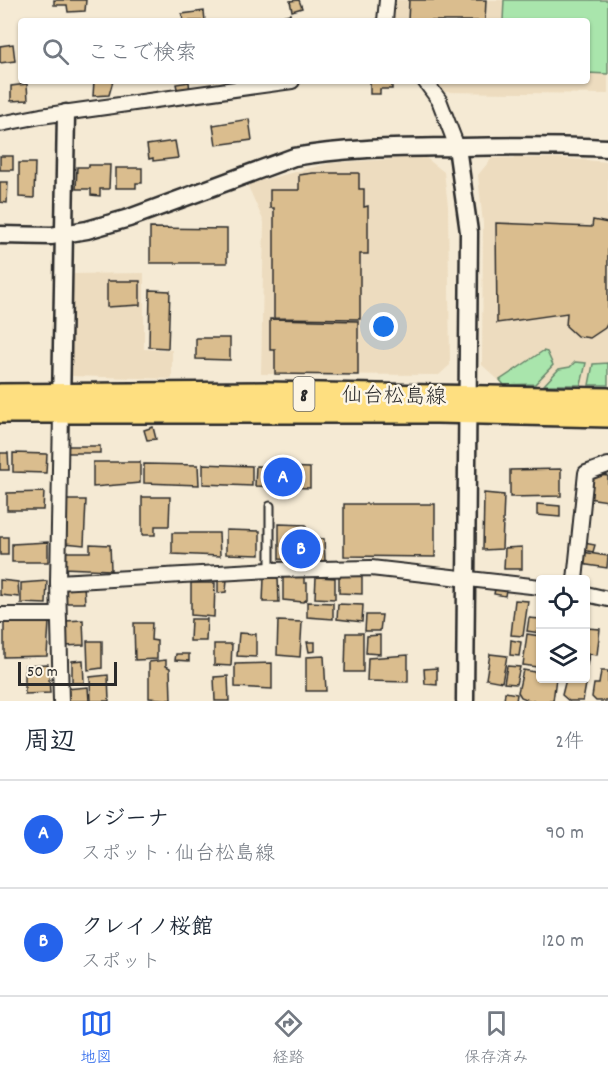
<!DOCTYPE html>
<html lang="ja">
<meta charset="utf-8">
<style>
:root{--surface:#fff;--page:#f6f6f7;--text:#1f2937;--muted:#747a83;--line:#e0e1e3;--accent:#2563eb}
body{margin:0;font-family:Dekko,"Klee One",sans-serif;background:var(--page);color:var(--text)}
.controls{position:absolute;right:18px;bottom:18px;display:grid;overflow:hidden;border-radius:6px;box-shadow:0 2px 4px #0004}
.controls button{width:54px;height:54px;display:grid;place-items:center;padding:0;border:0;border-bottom:2px solid var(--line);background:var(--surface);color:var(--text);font:30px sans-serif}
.scale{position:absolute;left:18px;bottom:15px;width:99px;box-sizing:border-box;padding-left:6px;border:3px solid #2b2b2b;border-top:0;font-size:16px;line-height:21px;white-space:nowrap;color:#2b2b2b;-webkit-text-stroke:4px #fcf5e5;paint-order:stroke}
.you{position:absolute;left:384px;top:327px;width:21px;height:21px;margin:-15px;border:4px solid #fff;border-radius:50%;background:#1a73e8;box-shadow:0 0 0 9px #1a73e833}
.badge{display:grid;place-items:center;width:39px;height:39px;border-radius:50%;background:var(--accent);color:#fff;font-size:20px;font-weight:700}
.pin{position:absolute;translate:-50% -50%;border:3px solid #fff;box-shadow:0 2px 6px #0006}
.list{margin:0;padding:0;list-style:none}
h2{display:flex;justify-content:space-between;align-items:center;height:78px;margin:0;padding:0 24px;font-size:26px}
h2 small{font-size:20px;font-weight:400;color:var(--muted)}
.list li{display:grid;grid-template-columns:39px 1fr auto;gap:18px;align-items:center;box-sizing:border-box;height:108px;padding:0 24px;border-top:2px solid var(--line)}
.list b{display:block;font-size:22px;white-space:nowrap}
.list p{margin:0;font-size:20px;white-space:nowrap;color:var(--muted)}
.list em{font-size:20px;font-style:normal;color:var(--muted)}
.icon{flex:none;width:33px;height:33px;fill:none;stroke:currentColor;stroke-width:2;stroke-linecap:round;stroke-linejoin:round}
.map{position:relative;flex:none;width:608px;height:701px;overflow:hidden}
.search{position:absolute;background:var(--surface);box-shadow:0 2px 4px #0004;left:18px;right:18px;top:18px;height:66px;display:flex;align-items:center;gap:15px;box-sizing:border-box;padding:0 21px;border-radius:6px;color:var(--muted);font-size:22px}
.sheet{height:294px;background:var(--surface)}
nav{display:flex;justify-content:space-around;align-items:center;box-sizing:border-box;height:84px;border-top:2px solid var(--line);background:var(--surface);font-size:16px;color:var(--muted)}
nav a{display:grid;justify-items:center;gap:3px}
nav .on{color:var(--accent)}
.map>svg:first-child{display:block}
.built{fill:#eddcbf}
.green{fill:#a9e5ac;stroke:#6a886c;stroke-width:1.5}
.building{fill:#dabd8e;stroke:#2b2b2b;stroke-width:1.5}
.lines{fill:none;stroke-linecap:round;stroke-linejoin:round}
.service-casing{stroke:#2b2b2b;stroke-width:11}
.minor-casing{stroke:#2b2b2b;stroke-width:18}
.tertiary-casing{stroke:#2b2b2b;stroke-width:21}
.primary-casing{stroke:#2b2b2b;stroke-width:26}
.service{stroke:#fcf5e5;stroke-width:7}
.minor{stroke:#fcf5e5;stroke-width:14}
.tertiary{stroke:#fcf5e5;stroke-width:16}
.primary{stroke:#fedf80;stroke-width:21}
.labels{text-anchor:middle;stroke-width:5;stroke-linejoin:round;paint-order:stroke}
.shield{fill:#fcf5e5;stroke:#6a6863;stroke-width:1.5}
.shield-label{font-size:20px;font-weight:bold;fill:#2b2b2b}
.street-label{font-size:21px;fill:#2b2b2b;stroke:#fcf5e5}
</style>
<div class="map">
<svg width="608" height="701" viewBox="0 0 608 701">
<rect width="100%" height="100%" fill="#f5ead4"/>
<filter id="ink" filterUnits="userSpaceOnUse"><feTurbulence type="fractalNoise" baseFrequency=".0167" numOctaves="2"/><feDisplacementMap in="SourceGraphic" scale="12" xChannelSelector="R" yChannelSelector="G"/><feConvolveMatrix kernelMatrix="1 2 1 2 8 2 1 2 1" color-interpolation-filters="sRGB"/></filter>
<g filter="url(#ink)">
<!-- built -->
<g class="built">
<polygon points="390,0 608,0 608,94 441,92 432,81 587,81 587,21 391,21"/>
<polygon points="425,157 444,172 448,206 450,365 439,375 261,374 264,222 247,184 331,163"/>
<polygon points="492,158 559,158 608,162 608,385 504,385 482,365 483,224 478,175"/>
<polygon points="144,273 144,349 172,350 172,379 70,376 70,274"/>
</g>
<!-- green -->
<g class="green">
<polygon points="504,0 608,0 608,74 587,73 587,21 503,21"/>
<polygon points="543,351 547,352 553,365 535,384 504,385 500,380"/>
<polygon points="575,362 586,363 581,385 544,385 559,369 570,367"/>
<polygon points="608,363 608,385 589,385 593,364"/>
</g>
<!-- building -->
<g class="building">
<polygon points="54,0 86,0 85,11 68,12 67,5 54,5"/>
<polygon points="299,0 302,8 292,11 290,1"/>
<polygon points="409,0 486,0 485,21 408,21"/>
<polygon points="204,11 205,21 183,21 182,14"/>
<polygon points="290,14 291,21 273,21 273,18"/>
<polygon points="13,44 15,61 0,63 0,46"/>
<polygon points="94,81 113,81 109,95 93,96"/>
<polygon points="370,81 392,81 392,89 380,89 380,94 370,94"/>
<polygon points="189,82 190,92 178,93 176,84"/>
<polygon points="27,84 28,100 11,101 11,86"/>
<polygon points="249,119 252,140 216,145 213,125"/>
<polygon points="175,141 178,158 153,161 153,158 149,159 147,145"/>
<rect x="0" y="156" width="13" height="14"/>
<polygon points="19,163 35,163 34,198 19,197"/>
<polygon points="89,165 110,165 109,189 100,189 100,196 91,195 91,189 76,189 77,167 89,167"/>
<polygon points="116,168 142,168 142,183 136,183 136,188 116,188"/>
<polygon points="313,173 359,173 359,189 364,189 364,207 368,206 368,254 360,254 360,319 274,318 274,208 270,208 270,190 299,190 299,175"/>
<polygon points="0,182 8,182 7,203 0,202"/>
<polygon points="593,220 608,223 608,323 605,328 590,338 577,336 566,326 567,313 497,323 496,223 592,227"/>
<polygon points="150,228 227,229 227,263 150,263"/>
<polygon points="107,281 140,281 140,305 107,307"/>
<polygon points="150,290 170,291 168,348 149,347"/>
<polygon points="270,319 358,321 358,375 275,374 275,350 270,350"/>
<polygon points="196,338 230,338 230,360 196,359"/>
<polygon points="153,427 156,439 147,440 144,430"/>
<rect x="65" y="446" width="35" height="7"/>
<polygon points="0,453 8,453 9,470 0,470"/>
<polygon points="13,453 47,454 46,473 13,472"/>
<polygon points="93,462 140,462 140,483 93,487"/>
<polygon points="144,464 198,465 199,485 144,483"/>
<polygon points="203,464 252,466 252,486 203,484"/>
<polygon points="256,466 310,468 310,488 255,486"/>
<polygon points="561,469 561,496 510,497 510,470"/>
<polygon points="591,474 608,476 608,501 588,498"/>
<polygon points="44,492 43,510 7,510 7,493"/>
<polygon points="484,493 504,495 502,549 483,550"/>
<polygon points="142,497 170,497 169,526 155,526 155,535 142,535"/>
<polygon points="66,500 86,500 84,545 65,543"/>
<polygon points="344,504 435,504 435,557 344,556"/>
<polygon points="537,504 560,506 560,517 537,515"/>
<polygon points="279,524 306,525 306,537 324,539 325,561 279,559"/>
<polygon points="226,530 260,531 260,555 226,554"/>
<polygon points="172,533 219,533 220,556 172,554"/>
<rect x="0" y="537" width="8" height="18"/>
<polygon points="48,542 48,562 12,562 12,544"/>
<polygon points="584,543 595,545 593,552 583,550"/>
<polygon points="90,544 110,545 111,570 62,568 64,552 90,552"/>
<polygon points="522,547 522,569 504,569 505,548"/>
<polygon points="582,552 608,556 607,568 581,564"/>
<polygon points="339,574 362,574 362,594 339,593"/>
<polygon points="304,575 304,583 307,583 307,599 303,602 283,600 283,577"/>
<polygon points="316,577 335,578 335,599 315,598"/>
<polygon points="264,578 278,578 279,602 263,602"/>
<polygon points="218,579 227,579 226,592 218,593"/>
<polygon points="0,580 18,582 19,597 0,595"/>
<polygon points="47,581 46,604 21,603 21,583"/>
<polygon points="191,583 215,583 214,617 191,615"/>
<polygon points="64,585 84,585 85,603 65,603"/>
<polygon points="495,589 506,590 505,596 494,594"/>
<polygon points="515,600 528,601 523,636 511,635"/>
<polygon points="307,602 333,603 333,619 307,617"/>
<polygon points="338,604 363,605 362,622 337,619"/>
<polygon points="366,615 382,615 380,631 365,631"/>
<polygon points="529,618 540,619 540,633 527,631"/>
<polygon points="191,619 207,619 206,641 190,641"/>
<polygon points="83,620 84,645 65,646 65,621"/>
<polygon points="278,621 302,622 300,657 277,655"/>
<polygon points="4,622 49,622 47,656 4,657"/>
<polygon points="134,623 152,623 151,640 157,641 157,659 135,660"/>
<polygon points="586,628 600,629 597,655 589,654 587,666"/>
<polygon points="239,633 256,634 256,657 237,656"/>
<polygon points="346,633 363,633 363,672 345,672"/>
<polygon points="527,634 540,636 540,661 537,667 523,665"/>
<polygon points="380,635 380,654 366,653 367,636"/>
<polygon points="511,640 521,642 519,656 510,655"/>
<polygon points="87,641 102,641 102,668 88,670"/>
<polygon points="307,642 315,642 315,651 309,652"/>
<polygon points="214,644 232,644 231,666 214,665"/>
<polygon points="176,654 189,654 189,661 175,660"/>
<polygon points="490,654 507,656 502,682 486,679"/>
<polygon points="408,655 408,682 367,681 368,658"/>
<polygon points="324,656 326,691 306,691 306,657"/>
<polygon points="83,660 84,683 72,683 72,661"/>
<polygon points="166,660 166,666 170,668 171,700 149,698 149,662"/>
<polygon points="272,663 272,689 235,687 235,664"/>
<polygon points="48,664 50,693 25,694 25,665"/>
<polygon points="507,666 520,667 516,684 504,683"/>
<polygon points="437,668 437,685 425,684 424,669"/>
<polygon points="523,670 540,673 540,678 556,678 553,701 531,701 521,697 518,692"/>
<polygon points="601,671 608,671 608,701 596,701 592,697 594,684 599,684"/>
<polygon points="108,675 109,701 91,701 90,677"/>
<polygon points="228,676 229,701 215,701 214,677"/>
<polygon points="566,679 586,684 583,701 569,701 562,695"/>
<polygon points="88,687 89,701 66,701 66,689"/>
<polygon points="505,692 517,694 516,701 504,701"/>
</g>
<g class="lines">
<!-- service casing -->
<g class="service-casing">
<polyline id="service" points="270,570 270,506"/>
</g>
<!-- minor casing -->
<g class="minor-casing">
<g id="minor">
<polyline points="385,21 387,0"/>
<polyline points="425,81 439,100 457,147"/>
<polyline points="0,124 41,116 292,81"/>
<polyline points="575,580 586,473 608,465"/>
<polyline points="58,582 270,570 371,568 540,587"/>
<polyline points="586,594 608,599"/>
<polyline points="0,615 58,615"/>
<polyline points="61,701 58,582 61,413"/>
</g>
</g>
<!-- tertiary casing -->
<g class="tertiary-casing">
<g id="tertiary">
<polyline points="457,147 469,232 465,701"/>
<path d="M0 235 51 236 87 230 129 218 294 157C350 147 404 148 460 147 510 146 558 145 608 148"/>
<polyline points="61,406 66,113"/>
</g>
</g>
<!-- primary casing -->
<g class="primary-casing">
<g id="primary">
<polyline points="0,395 265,393 608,399"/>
<polyline points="0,412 437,412 608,416"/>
</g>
</g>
<!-- service -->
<use href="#service" class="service"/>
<!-- minor -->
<use href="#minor" class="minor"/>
<!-- tertiary -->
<use href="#tertiary" class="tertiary"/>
<!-- primary -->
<use href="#primary" class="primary"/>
</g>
</g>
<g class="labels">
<!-- shield labels -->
<rect class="shield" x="293.5" y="377" width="21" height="34" rx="4.5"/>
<g class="shield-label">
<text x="304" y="401">8</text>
</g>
<!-- street labels -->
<g class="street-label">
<text transform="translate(394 395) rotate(1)" y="7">仙台松島線</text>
</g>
</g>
</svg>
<div class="controls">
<button><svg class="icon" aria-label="locate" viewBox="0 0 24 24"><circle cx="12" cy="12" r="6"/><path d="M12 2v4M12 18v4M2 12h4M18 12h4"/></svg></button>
<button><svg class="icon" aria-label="layers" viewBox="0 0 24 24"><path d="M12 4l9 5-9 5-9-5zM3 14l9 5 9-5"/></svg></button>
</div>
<div class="scale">50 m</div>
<div class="you"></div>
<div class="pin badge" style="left:283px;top:477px">A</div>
<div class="pin badge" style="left:301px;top:549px">B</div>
<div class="search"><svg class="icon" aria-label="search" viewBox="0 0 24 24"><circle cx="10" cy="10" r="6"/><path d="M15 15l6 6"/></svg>ここで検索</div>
</div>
<section class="sheet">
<h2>周辺<small>2件</small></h2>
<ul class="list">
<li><span class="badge">A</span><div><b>レジーナ</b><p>スポット · 仙台松島線</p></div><em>90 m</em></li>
<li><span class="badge">B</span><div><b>クレイノ桜館</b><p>スポット</p></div><em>120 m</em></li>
</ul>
</section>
<nav>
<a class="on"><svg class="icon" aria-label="map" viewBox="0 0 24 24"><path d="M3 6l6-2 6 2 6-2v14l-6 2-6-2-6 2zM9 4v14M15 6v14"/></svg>地図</a>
<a><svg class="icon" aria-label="directions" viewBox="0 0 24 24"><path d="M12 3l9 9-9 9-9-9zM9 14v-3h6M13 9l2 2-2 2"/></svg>経路</a>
<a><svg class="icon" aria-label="saved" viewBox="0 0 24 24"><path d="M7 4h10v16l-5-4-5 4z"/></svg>保存済み</a>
</nav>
